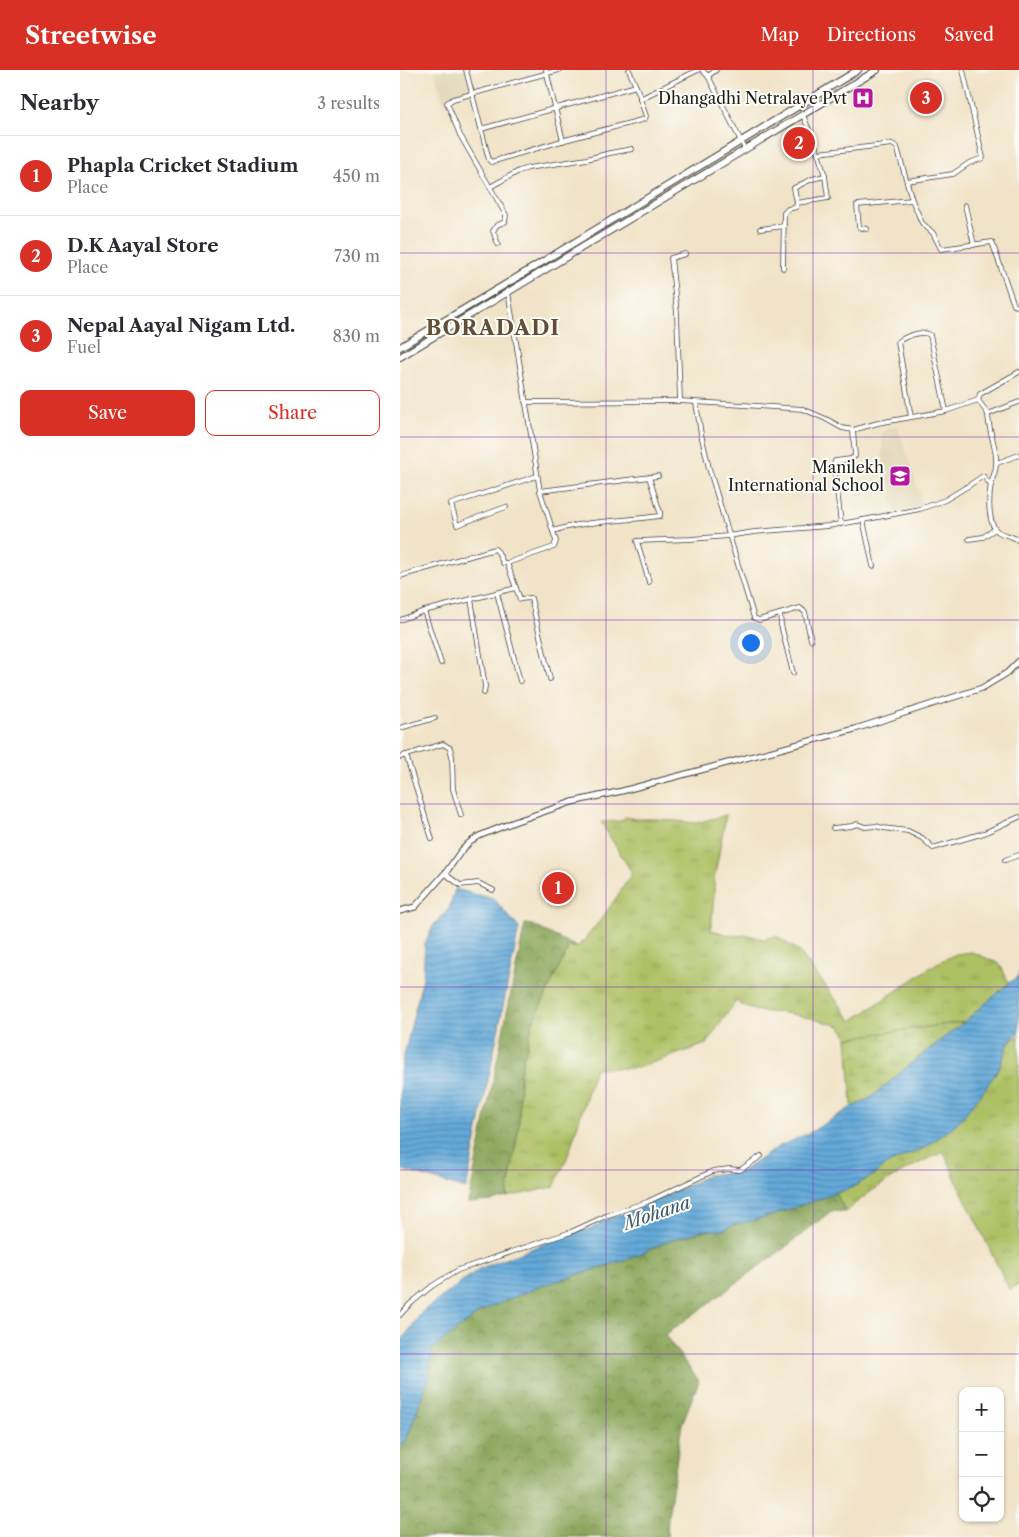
<!DOCTYPE html>
<meta charset="utf-8">
<style>
:root{--surface:#fff;--page:#f7f7f7;--text:#2b2b33;--muted:#7c7c81;--line:#e1e1e2;--accent:#d93025}
body{margin:0;font-family:"Libre Caslon Text",serif;background:var(--page);color:var(--text)}
.controls{position:absolute;right:15px;bottom:15px;display:grid;overflow:hidden;border-radius:10px;box-shadow:0 1px 4px #0004}
.controls button{width:45px;height:45px;display:grid;place-items:center;padding:0;border:0;border-bottom:1px solid var(--line);background:var(--surface);color:var(--text);font:25px sans-serif}
.you{position:absolute;left:350px;top:572px;width:18px;height:18px;margin:-12px;border:4px solid #fff;border-radius:50%;background:#1a73e8;box-shadow:0 0 0 8px #1a73e833}
.badge{display:grid;place-items:center;width:32px;height:32px;border-radius:50%;background:var(--accent);color:#fff;font-size:16px;font-weight:700}
.pin{position:absolute;translate:-50% -50%;border:2px solid #fff;box-shadow:0 1px 5px #0006}
.list{margin:0;padding:0;list-style:none}
h2{display:flex;justify-content:space-between;align-items:center;height:65px;margin:0;padding:0 20px;font-size:21px}
h2 small{font-size:16px;font-weight:400;color:var(--muted)}
.list li{display:grid;grid-template-columns:32px 1fr auto;gap:15px;align-items:center;box-sizing:border-box;height:80px;padding:0 20px;border-top:1px solid var(--line)}
.list b{display:block;font-size:19px;white-space:nowrap}
.list p{margin:0;font-size:16px;white-space:nowrap;color:var(--muted)}
.list em{font-size:16px;font-style:normal;color:var(--muted)}
.actions{display:flex;gap:10px;padding:15px 20px}
.actions a{flex:1;padding:11px 0;border:1px solid var(--accent);border-radius:10px;text-align:center;font-size:18px;color:var(--accent)}
.actions .main{background:var(--accent);color:#fff}
.icon{flex:none;width:28px;height:28px;fill:none;stroke:currentColor;stroke-width:2;stroke-linecap:round;stroke-linejoin:round}
.map{position:relative;flex:none;width:619px;height:1467px;overflow:hidden}
header{display:flex;align-items:center;gap:30px;box-sizing:border-box;height:70px;padding:0 25px;background:var(--accent);color:#fff}
header strong{font-size:24px}
nav{display:flex;gap:28px;margin-inline-start:auto;font-size:18px}
main{display:flex}
aside{flex:1;background:var(--surface)}
.map>svg:first-child{display:block}
.built{fill:#e2d6b7}
.grass{fill:url(#grass-tufts);stroke:#646e40}
.forest{fill:url(#forest-crowns);stroke:#53613b}
.wetland{fill:url(#wetland-marsh);stroke:#646e40}
.water{fill:url(#water-rules);stroke:#40627a}
.lines{fill:none;stroke-linecap:round;stroke-linejoin:round}
.minor-casing{stroke:#3c3a36;stroke-width:5.5}
.secondary-casing{stroke:#3c3a36;stroke-width:7}
.trunk-casing{stroke:#3c3a36;stroke-width:8}
.minor{stroke:#fff;stroke-width:4}
.secondary{stroke:#fff;stroke-width:5}
.trunk{stroke:#fff;stroke-width:6}
.grid{fill:none;stroke:#7b2cbf;stroke-width:1;stroke-opacity:0.55}
.labels{text-anchor:middle;stroke-width:4;stroke-linejoin:round;paint-order:stroke}
.poi-label{font-size:16px;fill:#1c1c1c;stroke:#fdfcf7;text-anchor:end}
.water-label{font-size:18px;font-style:italic;fill:#3c5b71;stroke:#fdfcf7}
.district-label{font-size:21px;font-weight:bold;letter-spacing:1px;fill:#624e38;stroke:#fdfcf7}
</style>
<header>
<strong>Streetwise</strong>
<nav><a>Map</a><a>Directions</a><a>Saved</a></nav>
</header>
<main>
<aside>
<h2>Nearby<small>3 results</small></h2>
<ul class="list">
<li><span class="badge">1</span><div><b>Phapla Cricket Stadium</b><p>Place</p></div><em>450 m</em></li>
<li><span class="badge">2</span><div><b>D.K Aayal Store</b><p>Place</p></div><em>730 m</em></li>
<li><span class="badge">3</span><div><b>Nepal Aayal Nigam Ltd.</b><p>Fuel</p></div><em>830 m</em></li>
</ul>
<div class="actions"><a class="main">Save</a><a>Share</a></div>
</aside>
<div class="map">
<svg width="619" height="1467" viewBox="0 0 619 1467">
<defs>
<pattern id="grass-tufts" width="24" height="20" patternUnits="userSpaceOnUse" patternTransform="scale(1.25)"><rect width="24" height="20" fill="#adc064"/><path d="M3 7l-1-3M5 7V3M7 7l1-3M15 17l-1-3M17 17v-4M19 17l1-3" fill="none" stroke="#94a456"/></pattern>
<pattern id="forest-crowns" width="20" height="18" patternUnits="userSpaceOnUse" patternTransform="scale(1.25)"><rect width="20" height="18" fill="#8aa65a"/><path d="M2 6a3 3 0 1 1 6 0M12 15a3 3 0 1 1 6 0" fill="none" stroke="#70864a"/></pattern>
<pattern id="wetland-marsh" width="20" height="14" patternUnits="userSpaceOnUse" patternTransform="scale(1.25)"><rect width="20" height="14" fill="#adc064"/><path d="M1 5h8M5 5V1M11 12h8M15 12V8" fill="none" stroke="#94a456"/></pattern>
<pattern id="water-rules" width="6" height="5" patternUnits="userSpaceOnUse" patternTransform="scale(1.25)"><rect width="6" height="5" fill="#63a9d9"/><path d="M0 2.5h6" fill="none" stroke="#5189af"/></pattern>
</defs>
<rect width="100%" height="100%" fill="#fdfcf7"/>
<filter id="ink" filterUnits="userSpaceOnUse"><feTurbulence type="fractalNoise" baseFrequency=".02" numOctaves="2"/><feDisplacementMap in="SourceGraphic" scale="10" xChannelSelector="R" yChannelSelector="G"/><feConvolveMatrix kernelMatrix="1 2 1 2 8 2 1 2 1" color-interpolation-filters="sRGB"/></filter>
<filter id="wash" filterUnits="userSpaceOnUse"><feTurbulence type="fractalNoise" baseFrequency=".0096" numOctaves="4" result="noise"/><feDisplacementMap in="SourceGraphic" scale="20" xChannelSelector="R" yChannelSelector="G"/><feGaussianBlur stdDeviation="1.12" result="paint"/><feColorMatrix in="noise" values="0 0 0 0 0 0 0 0 0 0 0 0 0 0 0 0 0 1.4 0 .05"/><feComposite in="paint" operator="in"/></filter>
<g filter="url(#wash)">
<rect width="100%" height="100%" fill="#f1e3c7"/>
<!-- built -->
<g class="built">
<polygon points="34,0 65,0 71,23 43,30"/>
<polygon points="497,356 511,395 516,415 520,422 522,436 496,442 483,398 482,361"/>
</g>
<!-- grass -->
<g class="grass">
<path d="M326 745 314 810V824L311 860 334 866 348 865 363 869 376 866 399 881 452 951 537 893 556 884 572 882 600 894 609 913 564 952 447 968 445 962 440 956C422 951 404 946 385 943 365 941 354 944 336 931L306 974 237 998H195L169 1083 154 1117 107 1127 119 1054 120 1002 133 952 167 881V876L177 877C199 855 216 829 232 803L201 752 222 751 225 747 235 749H257L296 753Z"/>
<path d="M619 965V1215L609 1219 556 1110 546 1086 542 1083C513 1094 468 1120 446 1142L436 1123 451 1118 474 1105 484 1096 526 1077 548 1061 562 1048 599 998 609 972Z"/>
</g>
<!-- forest -->
<g class="forest">
<polygon points="125,854 132,855 177,877 167,876 167,881 133,952 120,1002 119,1054 107,1127 91,1131 68,1133"/>
<polygon points="436,1123 446,1142 431,1141 383,1179 265,1265 299,1311 282,1354 268,1447 267,1467 0,1467 0,1377 8,1366 29,1307 32,1279 82,1241 138,1217 231,1188 268,1171 301,1161 323,1160 333,1155 370,1146"/>
</g>
<!-- wetland -->
<polygon class="wetland" points="564,952 514,991 471,1028 452,1037 447,968"/>
<!-- water -->
<g class="water">
<polygon points="55,819 94,829 119,858 66,1119 0,1099 0,1001 23,908 25,873 35,853 49,839"/>
<polygon points="619,903 619,962 609,972 599,998 585,1019 562,1048 548,1061 526,1077 484,1096 474,1105 451,1118 370,1146 333,1155 323,1160 301,1161 268,1171 231,1188 138,1217 82,1241 32,1279 29,1307 8,1366 0,1377 0,1273 22,1242 79,1199 167,1165 192,1158 207,1149 244,1136 287,1116 308,1105 341,1102 378,1077 411,1062 452,1037 471,1028 514,991 564,952 609,913 618,907"/>
</g>
</g>
<g filter="url(#ink)">
<g class="lines">
<!-- minor casing -->
<g class="minor-casing">
<g id="minor">
<polyline points="66,0 89,90 91,92 165,70 245,49 246,46 240,29"/>
<polyline points="146,0 163,71"/>
<polyline points="229,0 240,26 240,29 298,0"/>
<polyline points="302,0 308,6"/>
<polyline points="316,0 308,6 345,79"/>
<polyline points="403,45 418,83 492,74 497,77 512,130 522,153 533,163 541,179 592,172 614,235 619,237"/>
<polyline points="81,59 236,16"/>
<polyline points="507,111 553,104 569,93 583,88 563,0"/>
<polyline points="90,117 119,101 128,98 187,89 210,83 232,79"/>
<polyline points="397,133 428,128 425,106"/>
<polyline points="565,135 574,175"/>
<polyline points="360,159 384,156"/>
<polyline points="467,159 459,157 457,135 512,130"/>
<polyline points="98,174 93,161 97,155 105,152 106,145 60,65 47,33 53,29 159,0"/>
<polyline points="383,198 384,143 388,139 396,137 397,133 394,118 412,109 425,106 418,83"/>
<polyline points="578,330 580,324 619,302"/>
<polyline points="280,331 277,243 271,188 285,184"/>
<polyline points="125,332 280,331 388,338 403,339 426,349 442,358 453,360 478,353 546,341 578,330 588,344"/>
<path d="M619 332 588 344C588 360 598 381 596 394 596 401 593 407 591 413 589 427 587 446 595 459 600 466 612 464 619 471"/>
<polyline points="296,333 301,364 309,398 354,548 359,550 400,538 405,542 411,570"/>
<path d="M511 347 498 272C505 266 523 260 530 265L546 341"/>
<polyline points="597,393 619,385"/>
<polyline points="140,421 258,406"/>
<polyline points="106,437 57,455 51,434 137,406"/>
<polyline points="463,450 473,496"/>
<polyline points="441,454 434,394 435,391 451,389 455,386 453,360"/>
<path d="M153 461C189 450 224 451 260 446V442L249 407"/>
<polyline points="569,469 583,467 595,459"/>
<polyline points="0,506 95,479 98,482 103,493 107,493"/>
<polyline points="249,512 237,471 291,469 328,466 354,462 428,456 463,450 520,439 545,430 568,416 583,406 591,415"/>
<polyline points="116,518 120,529 131,528 150,609"/>
<polyline points="97,523 120,611"/>
<polyline points="71,529 85,616 84,623"/>
<polyline points="24,541 41,593"/>
<polyline points="380,544 381,555 393,603"/>
<polyline points="0,550 24,541 116,518 107,493 154,477 156,471 140,421 108,222"/>
<polyline points="0,658 35,648"/>
<polyline points="6,685 32,769"/>
<polyline points="0,687 43,674 50,678 52,686 53,719 61,745"/>
<polyline points="433,758 452,756 457,754 465,757 476,756 483,758 508,761 522,768 533,778 584,763 619,747"/>
<polyline points="605,790 619,785"/>
<polyline points="47,801 48,806 60,815 78,813 93,820"/>
<polyline points="0,1245 9,1235 32,1216 58,1200 171,1162 208,1145 247,1132 313,1101 329,1099 340,1100 361,1086"/>
</g>
</g>
<!-- secondary casing -->
<g class="secondary-casing">
<polyline id="secondary" points="0,841 15,837 47,801 61,781 69,773 79,766 114,752 172,732 222,721 455,659 582,618 607,603 619,591"/>
</g>
<!-- trunk casing -->
<g class="trunk-casing">
<g id="trunk">
<polyline points="0,277 106,214 458,0"/>
<polyline points="0,287 477,0"/>
</g>
</g>
<!-- minor -->
<use href="#minor" class="minor"/>
<!-- secondary -->
<use href="#secondary" class="secondary"/>
<!-- trunk -->
<use href="#trunk" class="trunk"/>
</g>
</g>
<!-- grid -->
<path class="grid" d="M206 0V1467M413 0V1467M0 183H619M0 367H619M0 550H619M0 734H619M0 917H619M0 1100H619M0 1284H619"/>
<!-- icons -->
<defs>
<g id="hospital-square" transform="scale(1.125)"><rect x="-9" y="-9" width="18" height="18" rx="4" fill="#b5179e" stroke="#fdfcf7"/><path d="M-5-5h3v3.5h4V-5h3V5h-3V1.5h-4V5h-3Z" fill="#fff"/></g>
<g id="school-square" transform="scale(1.125)"><rect x="-9" y="-9" width="18" height="18" rx="4" fill="#b5179e" stroke="#fdfcf7"/><path d="M0-5L7-2L0 1L-7-2ZM-4 1L0 2.5L4 1V4Q0 6-4 4Z" fill="#fff"/></g>
</defs>
<g fill-rule="evenodd">
<use href="#hospital-square" x="463" y="28"/>
<use href="#school-square" x="500" y="406"/>
</g>
<g class="labels">
<!-- poi labels -->
<g class="poi-label">
<text x="447" y="34">Dhangadhi Netralaye Pvt</text>
<text x="484" y="403">Manilekh<tspan x="484" dy="18">International School</tspan></text>
</g>
<!-- water labels -->
<g class="water-label">
<text transform="translate(257 1143) rotate(-19)" y="6">Mohana</text>
</g>
<!-- district labels -->
<g class="district-label">
<text x="93" y="265">BORADADI</text>
</g>
</g>
</svg>
<div class="controls">
<button>+</button>
<button>−</button>
<button><svg class="icon" aria-label="locate" viewBox="0 0 24 24"><circle cx="12" cy="12" r="6"/><path d="M12 2v4M12 18v4M2 12h4M18 12h4"/></svg></button>
</div>
<div class="you"></div>
<div class="pin badge" style="left:158px;top:818px">1</div>
<div class="pin badge" style="left:399px;top:73px">2</div>
<div class="pin badge" style="left:526px;top:28px">3</div>
</div>
</main>
